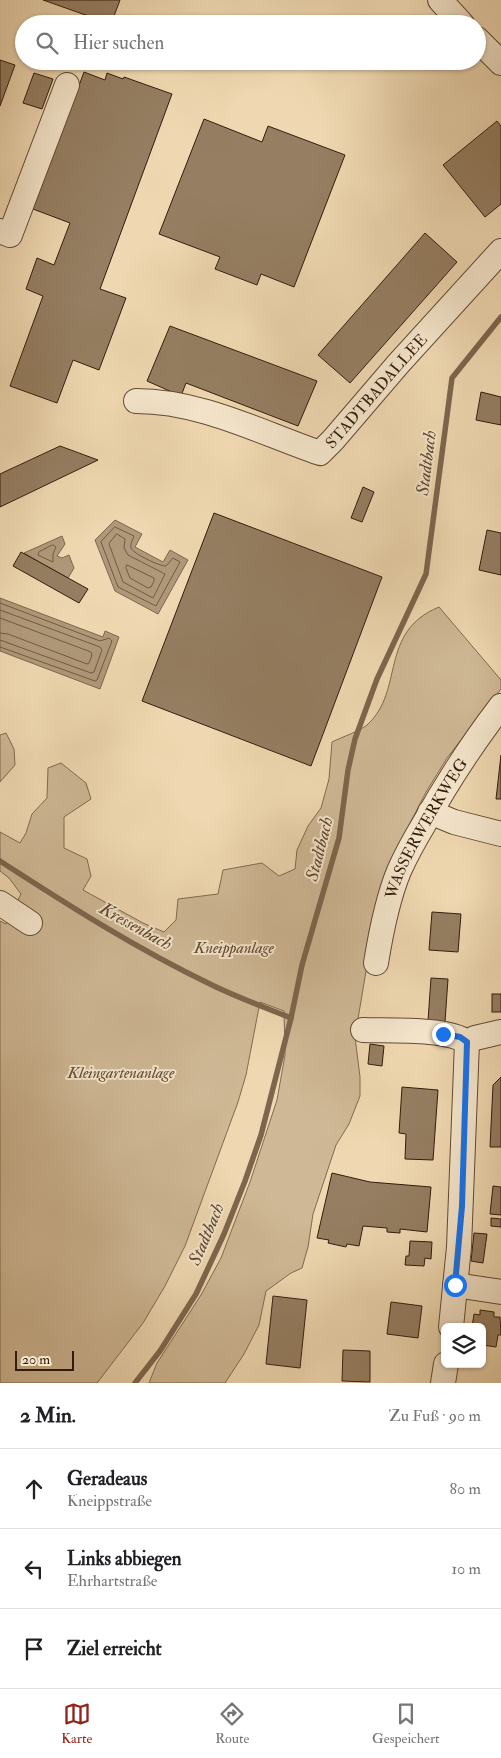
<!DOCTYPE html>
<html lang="de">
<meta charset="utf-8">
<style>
:root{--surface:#fff;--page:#f2f2f2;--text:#202124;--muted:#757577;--line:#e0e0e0;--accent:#8f2418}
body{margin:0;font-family:"IM FELL Double Pica",serif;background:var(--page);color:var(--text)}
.controls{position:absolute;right:15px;bottom:15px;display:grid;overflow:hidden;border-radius:8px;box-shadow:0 1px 4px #0004}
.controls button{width:45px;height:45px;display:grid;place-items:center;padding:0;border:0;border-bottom:1px solid var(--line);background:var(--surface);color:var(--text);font:25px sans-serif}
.scale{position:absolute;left:15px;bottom:12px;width:59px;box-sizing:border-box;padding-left:5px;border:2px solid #331c0c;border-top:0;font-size:14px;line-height:18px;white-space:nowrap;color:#331c0c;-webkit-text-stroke:4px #f5e6cc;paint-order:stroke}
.stop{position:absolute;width:15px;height:15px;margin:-11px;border:4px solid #1a73e8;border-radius:50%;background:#fff}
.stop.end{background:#1a73e8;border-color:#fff;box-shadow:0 1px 5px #0008}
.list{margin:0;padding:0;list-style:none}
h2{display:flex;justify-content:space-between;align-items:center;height:65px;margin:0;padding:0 20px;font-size:21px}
h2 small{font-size:16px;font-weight:400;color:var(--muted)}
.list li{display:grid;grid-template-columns:32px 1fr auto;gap:15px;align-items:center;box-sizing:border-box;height:80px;padding:0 20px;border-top:1px solid var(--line)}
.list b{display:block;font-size:19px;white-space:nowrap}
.list p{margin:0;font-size:16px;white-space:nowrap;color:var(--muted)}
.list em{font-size:16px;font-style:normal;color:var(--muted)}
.icon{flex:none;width:28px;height:28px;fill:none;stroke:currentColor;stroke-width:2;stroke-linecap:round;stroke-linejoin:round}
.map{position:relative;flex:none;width:501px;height:1383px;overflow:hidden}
.search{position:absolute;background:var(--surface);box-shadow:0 1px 4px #0004;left:15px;right:15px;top:15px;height:55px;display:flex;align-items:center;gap:12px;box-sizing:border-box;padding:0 18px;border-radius:28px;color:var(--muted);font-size:19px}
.sheet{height:305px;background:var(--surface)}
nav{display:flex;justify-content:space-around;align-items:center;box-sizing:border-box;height:70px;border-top:1px solid var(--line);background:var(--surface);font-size:14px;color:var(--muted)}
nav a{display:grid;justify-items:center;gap:2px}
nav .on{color:var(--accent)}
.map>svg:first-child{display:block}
.green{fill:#cfb895;stroke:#816a50}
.water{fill:#af9879;stroke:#7d664d}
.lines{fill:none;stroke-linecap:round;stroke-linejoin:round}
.shore{stroke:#715a42;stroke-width:1}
.stream{stroke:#7d664d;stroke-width:5.5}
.building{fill:#957e62;stroke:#331c0c}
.minor-casing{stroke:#624b35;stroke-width:26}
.minor{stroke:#f5e6cc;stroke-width:24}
.route{stroke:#1a73e8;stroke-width:6}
.labels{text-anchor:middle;stroke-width:4;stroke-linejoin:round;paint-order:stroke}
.street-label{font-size:16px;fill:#331c0c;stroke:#f5e6cc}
.park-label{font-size:16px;font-style:italic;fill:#624b35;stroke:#f5e6cc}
.water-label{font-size:18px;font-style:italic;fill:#5e4732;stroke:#f5e6cc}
</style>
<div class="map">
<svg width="501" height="1383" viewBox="0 0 501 1383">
<rect width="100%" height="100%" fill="#efd8b1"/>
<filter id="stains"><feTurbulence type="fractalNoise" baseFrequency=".004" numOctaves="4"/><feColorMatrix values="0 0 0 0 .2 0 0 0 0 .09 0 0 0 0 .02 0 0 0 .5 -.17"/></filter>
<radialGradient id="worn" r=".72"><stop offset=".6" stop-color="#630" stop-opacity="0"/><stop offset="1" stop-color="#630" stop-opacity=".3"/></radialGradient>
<!-- green -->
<g class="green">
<path d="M439 607 501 680V689L447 758 426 792 404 835 372 935 355 1037 360 1077V1096L349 1124 336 1145 313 1214 308 1247 302 1268 291 1273 266 1291 259 1325 244 1354 225 1383H149L157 1363 201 1295 221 1258 250 1182 277 1100 285 1055 284 1011 260 1002 246 1075 238 1102 185 1246 165 1286 143 1323 97 1383H0V921L6 924 21 894 9 878 0 871V832L20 843 26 833 32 814 47 798 48 768 61 763 86 783 91 799 64 817V848L87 859 91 876 83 890 143 923 164 932 176 920 178 899 218 894 223 870 262 863 279 876 295 869 297 850 308 826 321 808 329 779 332 742C342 737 360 731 367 725 405 691 378 632 439 607Z"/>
<polygon points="6,733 14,749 15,765 0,782 0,735"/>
</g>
<!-- water -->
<g class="water">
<polygon points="115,520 142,534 135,547 163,562 170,550 188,560 158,614 115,591 95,540"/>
<polygon points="62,536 65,544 57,556 62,558 69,555 74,568 68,578 24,553"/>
<polygon points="0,598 103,637 105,631 119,637 100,689 0,651"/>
</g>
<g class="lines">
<!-- shore -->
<g class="shore">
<path d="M115 527 134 536C133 539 130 544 131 548 132 553 161 567 166 566L173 558 180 562 156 606 118 587 101 542Z"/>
<polygon points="117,534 125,539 124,548 128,555 165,574 153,598 123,582 109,544"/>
<polygon points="53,545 56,547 53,554 53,562 38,555 39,552"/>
<polygon points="127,565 154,578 154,581 151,587 148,588 130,578 126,568"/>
<polyline points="0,603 100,641 109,638 112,641 97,680 95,681 0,647"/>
<polyline points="0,610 100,647 102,650 94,672 91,673 0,640"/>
<polyline points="0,618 91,652 92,655 89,663 87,664 8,634 0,633"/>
</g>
<!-- stream -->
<g class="stream">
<path d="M0 861C68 905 137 949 210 984 236 997 264 1007 291 1018"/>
<polyline points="135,1383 160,1351 196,1294 224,1234 245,1181 261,1135 291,1018 302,965 339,838 348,770 355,739 377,679 426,574 452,378 501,317"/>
</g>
</g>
<!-- building -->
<g class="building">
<polygon points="43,0 120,0 111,24"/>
<polygon points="0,60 15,65 0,106"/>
<polygon points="84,72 105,80 107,73 123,79 124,77 172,94 100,289 126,298 99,370 73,360 57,403 10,386 43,296 26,289 37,258 54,265 70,223 33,209"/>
<polygon points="34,73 53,79 42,109 23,103"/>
<polygon points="204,119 262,142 268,126 345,155 294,287 261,274 257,285 215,269 220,257 159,234"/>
<polygon points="497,121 501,126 501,204 485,217 443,165"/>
<polygon points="425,233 457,262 350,383 318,355"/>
<polygon points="170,326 317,381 298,426 186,383 181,396 147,381"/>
<polygon points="481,392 501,397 501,425 476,420"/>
<polygon points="60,446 98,460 0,507 0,474"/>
<polygon points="363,487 374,492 362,522 351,518"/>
<polygon points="214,513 382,577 311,766 142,701"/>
<polygon points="487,530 501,533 501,575 479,570"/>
<polygon points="21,552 88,589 79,603 13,566"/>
<polygon points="501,755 501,799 496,799"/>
<polygon points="432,912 461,914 458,952 429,950"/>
<polygon points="431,978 448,979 445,1022 428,1021"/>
<rect x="492" y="994" width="9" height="18"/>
<polygon points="370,1044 384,1046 382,1066 368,1064"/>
<polygon points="501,1077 501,1147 490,1147 493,1085"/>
<polygon points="402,1087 438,1090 433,1160 405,1159 406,1134 399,1133"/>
<polygon points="332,1173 370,1182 431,1187 427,1232 400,1229 400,1233 387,1232 387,1228 363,1226 359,1246 347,1244 346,1247 328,1243 329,1240 317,1238"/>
<polygon points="493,1186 501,1187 501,1215 490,1214"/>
<polygon points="491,1218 501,1219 501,1227 491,1226"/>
<polygon points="474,1233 487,1234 483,1263 471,1261"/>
<polygon points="410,1241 432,1242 431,1259 425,1258 424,1266 405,1265 406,1256 409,1256"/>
<polygon points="273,1296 307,1300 300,1368 266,1364"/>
<polygon points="391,1302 422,1306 418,1338 387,1334"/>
<polygon points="480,1310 494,1312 494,1317 500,1317 501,1335 498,1335 496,1347 482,1345 482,1327 472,1327 474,1314 480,1315"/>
<polygon points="343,1350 370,1351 370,1382 342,1381"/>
</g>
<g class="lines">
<!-- minor casing -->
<g class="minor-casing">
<g id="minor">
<polyline points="440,0 462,24"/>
<polyline points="477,39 501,63"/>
<polyline points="0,231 10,235 67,85"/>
<path id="s1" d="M136 401C201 401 259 432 320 453L333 440 399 363 501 251"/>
<polyline points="430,812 454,822 501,834"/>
<polyline points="0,903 30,923"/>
<path id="s2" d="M376 963C381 932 387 900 399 871 406 855 415 839 424 824 447 782 472 744 501 706"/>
<path d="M363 1030C390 1031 447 1028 467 1042L475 1038 501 1032"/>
<polyline points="455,1285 501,1292"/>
<polyline points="451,1327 459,1247 467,1042"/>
<polyline points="443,1383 446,1364"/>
</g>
</g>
<!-- minor -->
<use href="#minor" class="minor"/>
</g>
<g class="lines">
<!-- route -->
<polyline class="route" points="443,1034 460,1037 467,1042 462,1206 455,1285"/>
</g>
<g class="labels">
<!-- street labels -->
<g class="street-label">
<text dy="6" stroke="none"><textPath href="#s1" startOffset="276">STADTBADALLEE</textPath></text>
<text dy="6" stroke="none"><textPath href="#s2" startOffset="145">WASSERWERKWEG</textPath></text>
</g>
<!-- park labels -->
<g class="park-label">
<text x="234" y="953">Kneippanlage</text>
<text x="121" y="1078">Kleingartenanlage</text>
</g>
<!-- water labels -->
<g class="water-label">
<text transform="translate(426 463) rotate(-83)" y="6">Stadtbach</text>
<text transform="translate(319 849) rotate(-76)" y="6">Stadtbach</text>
<text transform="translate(136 926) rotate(29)" y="6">Kressenbach</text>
<text transform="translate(206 1234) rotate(-67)" y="6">Stadtbach</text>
</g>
</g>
<rect width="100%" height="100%" filter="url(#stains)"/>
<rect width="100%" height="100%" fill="url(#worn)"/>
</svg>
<div class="controls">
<button><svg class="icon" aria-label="layers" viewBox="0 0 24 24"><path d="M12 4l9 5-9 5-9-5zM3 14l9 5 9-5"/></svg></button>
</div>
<div class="scale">20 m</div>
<div class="stop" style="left:455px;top:1285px"></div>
<div class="stop end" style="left:443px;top:1034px"></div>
<div class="search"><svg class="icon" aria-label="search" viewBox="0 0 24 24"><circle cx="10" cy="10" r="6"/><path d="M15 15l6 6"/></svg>Hier suchen</div>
</div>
<section class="sheet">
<h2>2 Min.<small>Zu Fuß · 90 m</small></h2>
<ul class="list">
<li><svg class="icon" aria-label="ahead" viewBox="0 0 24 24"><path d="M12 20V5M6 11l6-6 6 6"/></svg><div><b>Geradeaus</b><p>Kneippstraße</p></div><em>80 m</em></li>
<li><svg class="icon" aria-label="left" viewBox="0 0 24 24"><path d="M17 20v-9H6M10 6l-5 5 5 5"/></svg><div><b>Links abbiegen</b><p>Ehrhartstraße</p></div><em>10 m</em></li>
<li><svg class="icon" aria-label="arrive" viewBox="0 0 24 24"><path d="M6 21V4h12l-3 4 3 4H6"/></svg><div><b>Ziel erreicht</b></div></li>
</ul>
</section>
<nav>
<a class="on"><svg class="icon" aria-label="map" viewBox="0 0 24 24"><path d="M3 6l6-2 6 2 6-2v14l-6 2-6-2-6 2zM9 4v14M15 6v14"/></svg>Karte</a>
<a><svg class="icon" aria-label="directions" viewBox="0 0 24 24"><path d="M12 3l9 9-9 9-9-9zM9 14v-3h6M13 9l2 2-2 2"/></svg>Route</a>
<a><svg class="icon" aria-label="saved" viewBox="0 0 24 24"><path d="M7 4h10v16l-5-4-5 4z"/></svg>Gespeichert</a>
</nav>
